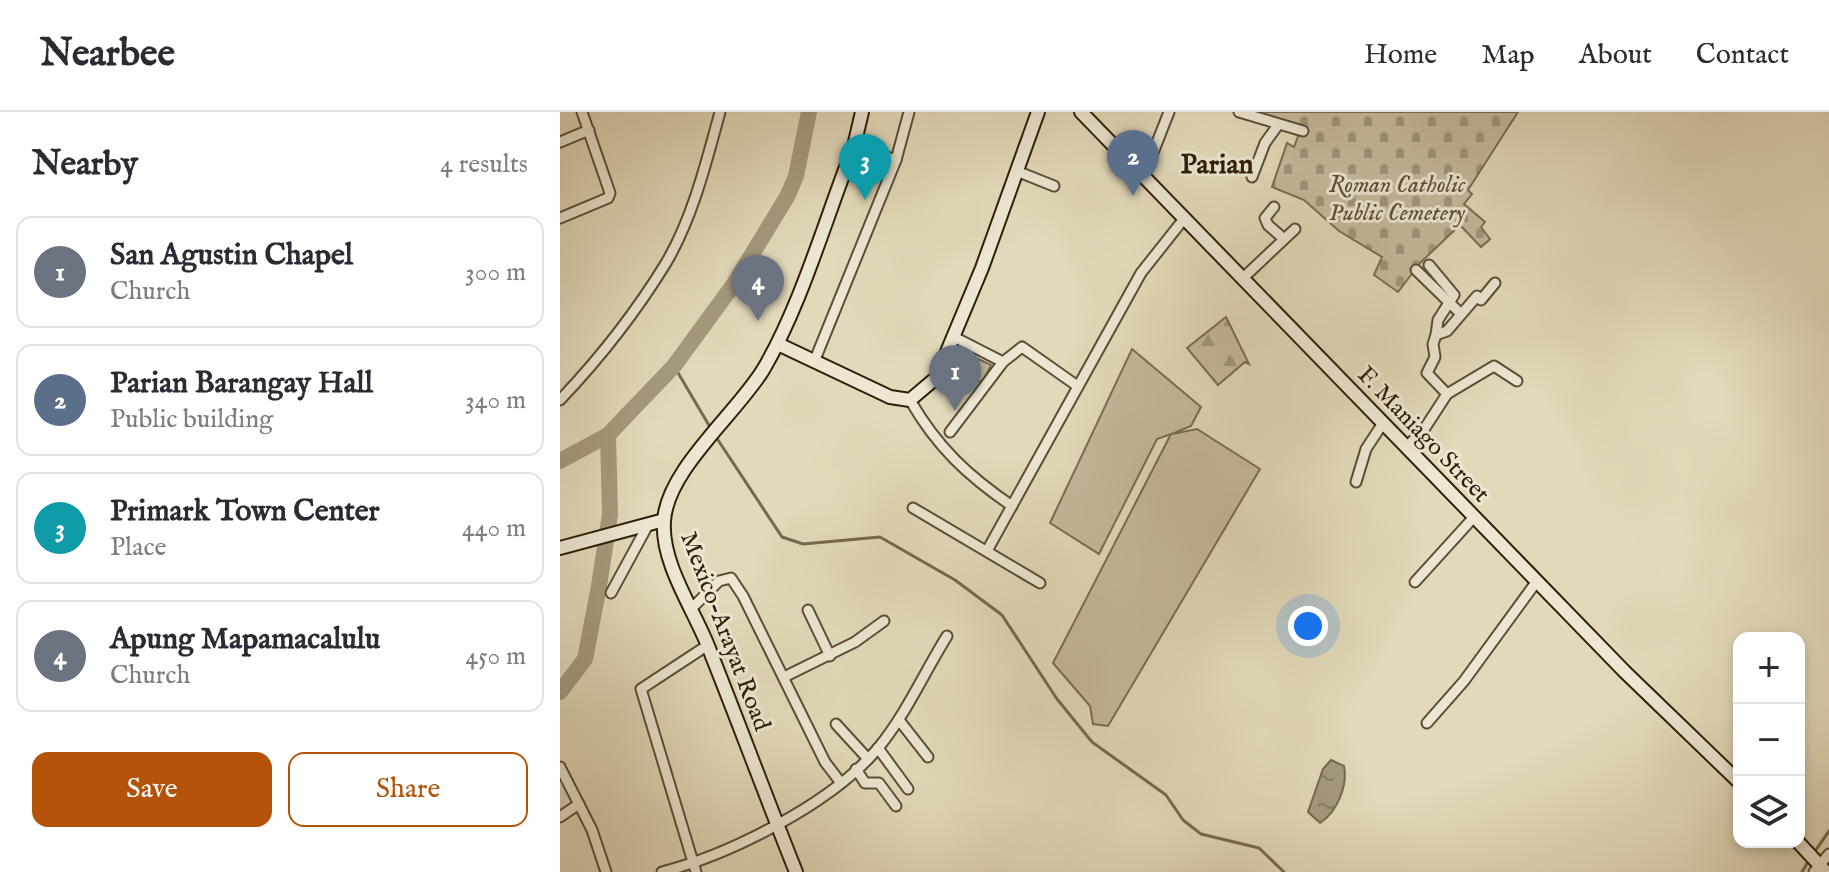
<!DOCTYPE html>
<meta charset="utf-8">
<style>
:root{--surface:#fff;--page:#f7f7f7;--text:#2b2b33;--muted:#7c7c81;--line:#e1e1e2;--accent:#b45309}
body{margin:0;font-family:"IM FELL English",serif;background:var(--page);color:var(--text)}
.controls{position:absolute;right:24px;bottom:24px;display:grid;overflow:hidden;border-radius:16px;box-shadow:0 4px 12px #0003}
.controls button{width:72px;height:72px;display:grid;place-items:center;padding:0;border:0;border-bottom:2px solid var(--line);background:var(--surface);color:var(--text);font:40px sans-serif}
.you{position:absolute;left:748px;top:514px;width:28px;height:28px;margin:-20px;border:6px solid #fff;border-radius:50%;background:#1a73e8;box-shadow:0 0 0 12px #1a73e833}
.badge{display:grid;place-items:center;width:52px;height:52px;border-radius:50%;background:var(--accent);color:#fff;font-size:26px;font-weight:700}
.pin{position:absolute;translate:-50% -66px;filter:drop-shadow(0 2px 4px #0008)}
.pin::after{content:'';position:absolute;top:42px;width:28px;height:24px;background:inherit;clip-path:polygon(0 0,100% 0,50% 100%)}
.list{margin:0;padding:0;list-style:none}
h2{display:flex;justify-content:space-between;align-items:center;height:104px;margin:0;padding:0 32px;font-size:34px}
h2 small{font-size:26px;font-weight:400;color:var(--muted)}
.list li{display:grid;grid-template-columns:52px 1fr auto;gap:24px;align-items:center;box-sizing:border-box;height:112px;margin:0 16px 16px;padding:0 16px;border:2px solid var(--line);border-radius:16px}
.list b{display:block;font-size:30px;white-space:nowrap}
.list p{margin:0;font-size:26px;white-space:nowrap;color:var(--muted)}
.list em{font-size:26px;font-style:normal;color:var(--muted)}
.actions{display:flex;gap:16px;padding:24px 32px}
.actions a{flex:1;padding:18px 0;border:2px solid var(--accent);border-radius:16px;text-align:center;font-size:28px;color:var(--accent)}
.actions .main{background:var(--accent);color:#fff}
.icon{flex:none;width:44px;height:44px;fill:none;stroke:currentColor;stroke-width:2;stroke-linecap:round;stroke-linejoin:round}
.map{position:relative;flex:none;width:1269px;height:760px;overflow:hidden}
header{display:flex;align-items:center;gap:48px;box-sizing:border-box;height:112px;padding:0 40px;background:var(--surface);border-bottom:2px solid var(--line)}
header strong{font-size:38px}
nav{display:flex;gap:44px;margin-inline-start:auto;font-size:28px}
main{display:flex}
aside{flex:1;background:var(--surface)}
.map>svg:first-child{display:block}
.grass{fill:#c4b99c;stroke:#7a6c52;stroke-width:2}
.forest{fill:url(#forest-firs);stroke:#7a6c52;stroke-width:2}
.cemetery{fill:url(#cemetery-stones);stroke:#7a6c52;stroke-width:2}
.water{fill:url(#water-ripples);stroke:#76694e;stroke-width:2}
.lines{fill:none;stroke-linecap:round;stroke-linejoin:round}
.stream{stroke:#76694e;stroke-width:3}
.river{stroke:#a59a7d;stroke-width:16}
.street-casing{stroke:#5c4e34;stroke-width:13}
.secondary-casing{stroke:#2f1f07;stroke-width:16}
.street{stroke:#ece6d2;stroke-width:9}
.secondary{stroke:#ece6d2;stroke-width:12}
.labels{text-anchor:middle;stroke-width:6;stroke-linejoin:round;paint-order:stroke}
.park-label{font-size:24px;font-style:italic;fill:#5c4d34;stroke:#ece6d2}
.street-label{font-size:24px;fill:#2f1f07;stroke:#ece6d2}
.quarter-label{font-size:28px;font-weight:bold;fill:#2f1f07;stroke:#ece6d2}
</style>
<header>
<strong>Nearbee</strong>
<nav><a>Home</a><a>Map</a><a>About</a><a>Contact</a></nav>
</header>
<main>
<aside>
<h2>Nearby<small>4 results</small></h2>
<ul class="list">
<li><span class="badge" style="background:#6b7280">1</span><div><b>San Agustin Chapel</b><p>Church</p></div><em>300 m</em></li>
<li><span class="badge" style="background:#5c6f8a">2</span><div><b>Parian Barangay Hall</b><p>Public building</p></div><em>340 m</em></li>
<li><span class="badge" style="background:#0f9aa8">3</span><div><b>Primark Town Center</b><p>Place</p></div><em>440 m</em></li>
<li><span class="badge" style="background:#6b7280">4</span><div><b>Apung Mapamacalulu</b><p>Church</p></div><em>450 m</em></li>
</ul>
<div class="actions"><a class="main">Save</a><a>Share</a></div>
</aside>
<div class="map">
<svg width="1269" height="760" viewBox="0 0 1269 760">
<defs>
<pattern id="forest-firs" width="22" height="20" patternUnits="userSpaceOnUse" patternTransform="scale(2)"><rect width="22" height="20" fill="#c4b99c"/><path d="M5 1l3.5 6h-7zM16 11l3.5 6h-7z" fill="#a0967d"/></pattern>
<pattern id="cemetery-stones" width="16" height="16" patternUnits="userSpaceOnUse" patternTransform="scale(2)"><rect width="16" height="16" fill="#c4b99c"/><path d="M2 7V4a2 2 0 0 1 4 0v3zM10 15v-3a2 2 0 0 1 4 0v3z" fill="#a0967d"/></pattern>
<pattern id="water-ripples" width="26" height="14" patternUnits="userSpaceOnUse" patternTransform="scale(2)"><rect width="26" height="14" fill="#a59a7d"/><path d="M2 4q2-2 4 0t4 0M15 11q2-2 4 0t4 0" fill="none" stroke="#877d64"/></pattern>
</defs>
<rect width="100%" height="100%" fill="#e2d9ba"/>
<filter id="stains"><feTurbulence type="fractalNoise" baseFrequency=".0025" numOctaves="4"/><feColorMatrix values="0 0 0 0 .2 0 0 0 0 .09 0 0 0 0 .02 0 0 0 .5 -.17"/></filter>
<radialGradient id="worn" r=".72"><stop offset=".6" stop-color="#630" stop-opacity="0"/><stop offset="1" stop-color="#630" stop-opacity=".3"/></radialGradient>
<!-- grass -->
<g class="grass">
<polygon points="397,237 431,253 422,271 389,254"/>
<polygon points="572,237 641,295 631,314 612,322 637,317 700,357 548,614 533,612 530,594 493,551 611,322 597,327 539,442 490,411"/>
</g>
<!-- forest -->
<polygon class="forest" points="666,205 689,252 685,250 658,273 627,236"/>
<!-- cemetery -->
<polygon class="cemetery" points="699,0 958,0 908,78 912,82 904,92 925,110 921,115 930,127 921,135 900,113 861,150 838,180 814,163 822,145 779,119 744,88 712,75 727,31 734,35 740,19 697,4"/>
<!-- water -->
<path class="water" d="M771 648 784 654C788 674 777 700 760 711L748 700 763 657Z"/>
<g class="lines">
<!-- stream -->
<g class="stream">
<polyline points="114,254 150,315"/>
<polyline points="156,325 222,425 243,432 320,425 395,468 442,503 497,587 532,630 606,683 623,708 641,722 699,736 724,760"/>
<polyline points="1253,742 1269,719"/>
<polyline points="1242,760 1249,748"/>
</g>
<!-- river -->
<g class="river">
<polyline points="0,349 48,323 114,254 174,172 228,83 236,64 249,0"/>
<polyline points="0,580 25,547 39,474 50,402 48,323"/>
</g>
<!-- street casing -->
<g class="street-casing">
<g id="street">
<polyline points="679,0 743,19"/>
<polyline points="0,30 29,18"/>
<polyline points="294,34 336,48"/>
<polyline points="459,60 494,74"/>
<polyline points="692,65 705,31 718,13"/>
<polyline points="583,66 609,0"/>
<polyline points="714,95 705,106 708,113 724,127"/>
<polyline points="0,106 48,86 50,81 22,0"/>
<polyline points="869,153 894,183 878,208 876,223"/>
<polyline points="856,158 901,202"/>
<polyline points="682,167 735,117"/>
<polyline points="394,225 443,250"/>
<polyline points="254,250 336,48 349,0"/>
<polyline points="887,282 934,254 957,269"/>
<path d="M0 288C39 247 76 200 106 151 133 105 146 51 160 0"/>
<path d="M350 288C377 335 408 364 452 394"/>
<polyline points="390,320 443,250 462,235 516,273"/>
<polyline points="846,335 863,319 887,282 867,261 875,245 873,232 876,223 887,219 917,184 921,188 935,171"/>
<polyline points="796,370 806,337 823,311"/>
<polyline points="353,396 480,471"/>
<polyline points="428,437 581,161 623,108"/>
<polyline points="855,470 914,405"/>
<polyline points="51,481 89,411"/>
<polyline points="132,496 159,469 171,466 183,484 265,650 281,671"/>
<polyline points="248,498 270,544"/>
<polyline points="224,565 295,530 324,509"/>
<polyline points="339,608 368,645"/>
<polyline points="867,611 904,569 977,469"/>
<polyline points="276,612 308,647"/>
<polyline points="318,636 348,677"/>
<polyline points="0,655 32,718 46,760"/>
<polyline points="296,657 305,671 319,671 336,694"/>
<polyline points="0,705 19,692"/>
<path d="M102 760C171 742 273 691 319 635 346 602 364 561 387 524"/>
<polyline points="136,760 81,577 148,533"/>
<polyline points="1254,760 1269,742"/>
</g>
</g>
<!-- secondary casing -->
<g class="secondary-casing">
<g id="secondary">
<polyline points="521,0 1065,560 1179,670"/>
<polyline points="218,232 330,285 350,288 376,266 422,156 478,0"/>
<polyline points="0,436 104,408"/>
<polyline points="1238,730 1266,760"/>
<path d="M236 760C206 685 178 609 148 534 133 496 101 451 104 409 107 358 176 302 203 258 241 194 266 105 294 34L302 0"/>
</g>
</g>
<!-- street -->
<use href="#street" class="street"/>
<!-- secondary -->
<use href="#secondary" class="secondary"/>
</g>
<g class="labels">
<!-- park labels -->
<g class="park-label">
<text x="837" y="80">Roman Catholic<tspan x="837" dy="28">Public Cemetery</tspan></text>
</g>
<!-- street labels -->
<g class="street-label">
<text transform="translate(864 322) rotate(46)" y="8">F. Maniago Street</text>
<text transform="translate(166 519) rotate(69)" y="8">Mexico-Arayat Road</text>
</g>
<!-- quarter labels -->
<g class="quarter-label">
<text x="657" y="61">Parian</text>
</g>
</g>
<rect width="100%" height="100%" filter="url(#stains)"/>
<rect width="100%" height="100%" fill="url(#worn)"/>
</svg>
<div class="controls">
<button>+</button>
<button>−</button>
<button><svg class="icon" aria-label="layers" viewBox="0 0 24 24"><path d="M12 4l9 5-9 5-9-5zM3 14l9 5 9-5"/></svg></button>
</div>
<div class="you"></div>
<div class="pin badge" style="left:395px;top:299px;background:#6b7280">1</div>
<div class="pin badge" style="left:573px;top:84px;background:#5c6f8a">2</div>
<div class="pin badge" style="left:305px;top:88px;background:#0f9aa8">3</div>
<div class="pin badge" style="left:198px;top:209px;background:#6b7280">4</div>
</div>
</main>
